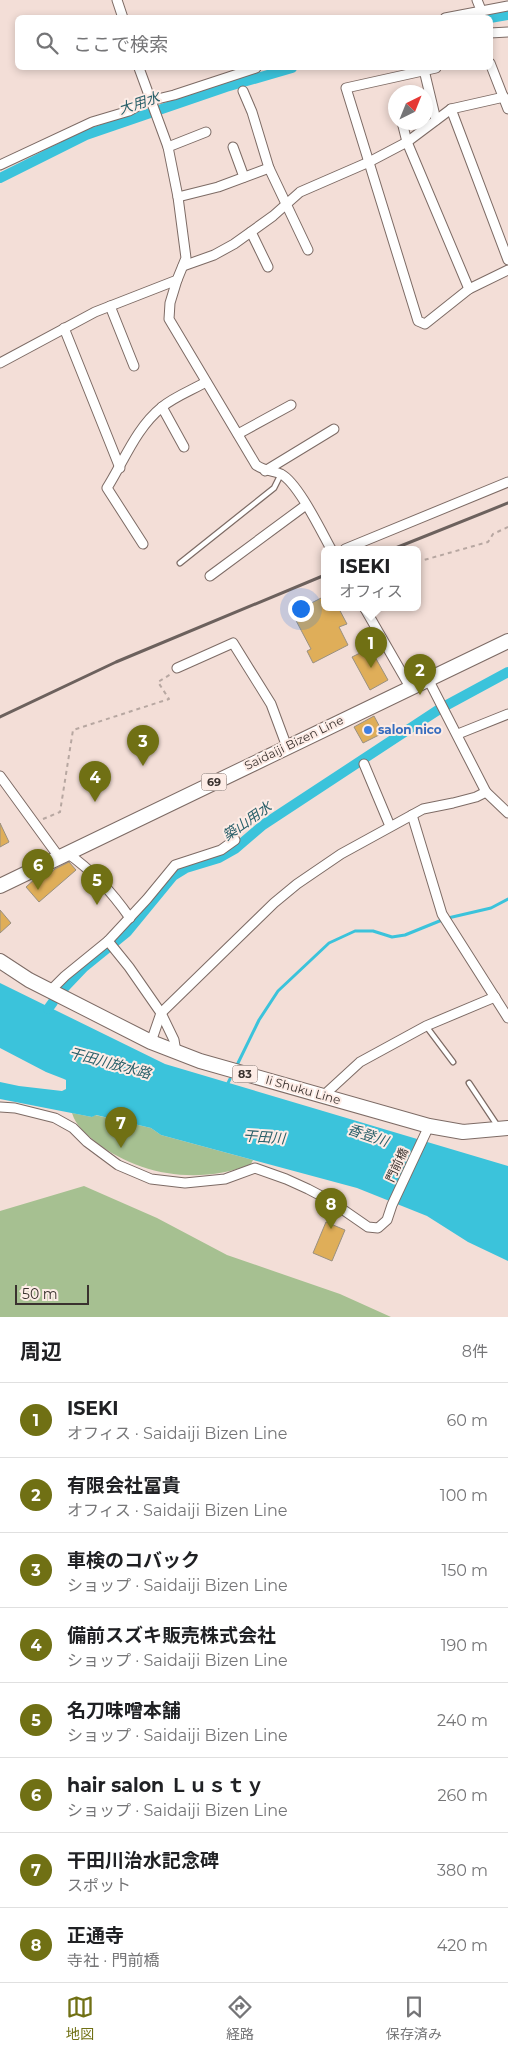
<!DOCTYPE html>
<html lang="ja">
<meta charset="utf-8">
<style>
:root{--surface:#fff;--page:#f6f6f6;--text:#202124;--muted:#757577;--line:#e0e0e0;--accent:#707014}
body{margin:0;font-family:Montserrat,"Noto Sans JP",sans-serif;background:var(--page);color:var(--text)}
.compass{position:absolute;left:388px;top:85px;width:45px;height:45px;border-radius:50%;background:var(--surface);box-shadow:0 2px 8px #0003;rotate:43deg}
.scale{position:absolute;left:15px;bottom:12px;width:74px;box-sizing:border-box;padding-left:5px;border:2px solid #3a322f;border-top:0;font-size:14px;line-height:18px;white-space:nowrap;color:#3a322f;-webkit-text-stroke:4px #fdece6;paint-order:stroke}
.you{position:absolute;left:300px;top:608px;width:18px;height:18px;margin:-12px;border:4px solid #fff;border-radius:50%;background:#1a73e8;box-shadow:0 0 0 8px #1a73e833}
.badge{display:grid;place-items:center;width:32px;height:32px;border-radius:50%;background:var(--accent);color:#fff;font-size:16px;font-weight:700}
.pin{position:absolute;translate:-50% -41px;filter:drop-shadow(0 1px 2px #0008)}
.pin::after{content:'';position:absolute;top:26px;width:18px;height:15px;background:inherit;clip-path:polygon(0 0,100% 0,50% 100%)}
.popup{position:absolute;left:321px;top:546px;width:100px;height:65px;box-sizing:border-box;display:grid;place-content:center;border-radius:8px;background:var(--surface);filter:drop-shadow(0 1px 4px #0005);font-size:16px;white-space:nowrap;color:var(--muted)}
.popup b{font-size:19px;color:var(--text)}
.popup::after{content:'';position:absolute;left:50%;top:100%;margin-left:-10px;border:10px solid transparent;border-top-color:var(--surface)}
.list{margin:0;padding:0;list-style:none}
h2{display:flex;justify-content:space-between;align-items:center;height:65px;margin:0;padding:0 20px;font-size:21px}
h2 small{font-size:16px;font-weight:400;color:var(--muted)}
.list li{display:grid;grid-template-columns:32px 1fr auto;gap:15px;align-items:center;box-sizing:border-box;height:75px;padding:0 20px;border-top:1px solid var(--line)}
.list b{display:block;font-size:19px;white-space:nowrap}
.list p{margin:0;font-size:16px;white-space:nowrap;color:var(--muted)}
.list em{font-size:16px;font-style:normal;color:var(--muted)}
.icon{flex:none;width:28px;height:28px;fill:none;stroke:currentColor;stroke-width:2;stroke-linecap:round;stroke-linejoin:round}
.map{position:relative;flex:none;width:508px;height:1317px;overflow:hidden}
.search{position:absolute;background:var(--surface);box-shadow:0 2px 8px #0003;left:15px;right:15px;top:15px;height:55px;display:flex;align-items:center;gap:12px;box-sizing:border-box;padding:0 18px;border-radius:8px;color:var(--muted);font-size:19px}
.sheet{height:665px;background:var(--surface)}
nav{display:flex;justify-content:space-around;align-items:center;box-sizing:border-box;height:70px;border-top:1px solid var(--line);background:var(--surface);font-size:14px;color:var(--muted)}
nav a{display:grid;justify-items:center;gap:2px}
nav .on{color:var(--accent)}
.map>svg:first-child{display:block}
.green{fill:#a6c091}
.water{fill:#3bc3db}
.lines{fill:none;stroke-linecap:round;stroke-linejoin:round}
.stream{stroke:#3bc3db;stroke-width:3}
.canal{stroke:#3bc3db;stroke-width:10}
.building{fill:#dfae59;stroke:#9a9080}
.lane-casing{stroke:#7d6b65;stroke-width:7}
.street-casing{stroke:#7d6b65;stroke-width:11}
.primary-casing{stroke:#7d6b65;stroke-width:16}
.path{stroke:#b7a7a1;stroke-width:2;stroke-dasharray:4 4;stroke-linecap:butt}
.lane{stroke:#fff;stroke-width:4.5}
.street{stroke:#fff;stroke-width:9}
.primary{stroke:#fff;stroke-width:14}
.rail{stroke:#6c615d;stroke-width:3}
.shop-dot{fill:#3f7fe0;stroke:#fdece6;stroke-width:2}
.labels{text-anchor:middle;stroke-width:4;stroke-linejoin:round;paint-order:stroke}
.shield{fill:#fdece6;stroke:#746a66;stroke-width:1}
.shield-label{font-size:11px;font-weight:bold;fill:#3a322f}
.shop-label{font-size:12px;font-weight:bold;fill:#366cbe;stroke:#fdece6;text-anchor:start}
.street-label{font-size:12px;fill:#3a322f;stroke:#fdece6}
.water-label{font-size:14px;font-style:italic;fill:#295f69;stroke:#fdece6}
</style>
<div class="map">
<svg width="508" height="1317" viewBox="0 0 508 1317">
<rect width="100%" height="100%" fill="#f3ded7"/>
<!-- green -->
<g class="green">
<path d="M72 1113 92 1117 95 1115 151 1128 161 1135 253 1160 251 1164C200 1185 139 1176 96 1142 86 1134 76 1126 72 1113Z"/>
<polygon points="84,1186 157,1218 227,1255 340,1294 391,1317 0,1317 0,1211"/>
</g>
<!-- water -->
<polygon class="water" points="0,983 165,1064 508,1166 508,1261 468,1242 427,1216 357,1188 161,1135 151,1128 96,1115 92,1117 0,1099 0,1082 19,1086 62,1091 66,1089 66,1080 64,1079 46,1072 0,1048"/>
<g class="lines">
<!-- stream -->
<g class="stream">
<polyline points="448,918 491,908 508,899"/>
<polyline points="238,1063 259,1020 278,991 329,943 355,931 373,931 392,937 405,935 442,920"/>
<polyline points="226,1087 230,1079"/>
</g>
<!-- canal -->
<g class="canal">
<polyline points="490,18 508,15"/>
<polyline points="0,178 86,135 226,87 292,68"/>
<polyline points="447,705 508,672"/>
<polyline points="64,988 84,967 127,932 173,876 186,868 219,858 235,849 263,825 438,710"/>
<polyline points="48,1009 53,1002"/>
</g>
</g>
<!-- building -->
<g class="building">
<polygon points="325,596 325,607 338,607 347,624 339,627 348,645 313,663 307,651 311,649 292,613"/>
<polygon points="370,648 388,680 370,690 352,657"/>
<polygon points="374,716 383,733 363,743 354,727"/>
<polygon points="0,823 9,842 0,847"/>
<polygon points="69,862 76,870 39,902 26,887 36,878 40,882 55,869"/>
<polygon points="0,910 11,923 0,933"/>
<polygon points="326,1222 345,1230 332,1261 313,1253"/>
</g>
<g class="lines">
<!-- lane casing -->
<g class="lane-casing">
<g id="lane">
<polyline points="180,563 274,488 281,474"/>
<polyline points="426,1026 453,1062"/>
<polyline points="469,1083 497,1125"/>
</g>
</g>
<!-- street casing -->
<g class="street-casing">
<g id="street">
<polyline points="117,0 123,18"/>
<polyline points="477,0 481,10"/>
<polyline points="445,18 508,6"/>
<polyline points="490,33 508,32"/>
<polyline points="490,63 508,109"/>
<polyline points="436,68 346,88 418,321 425,324 469,289 508,270"/>
<polyline points="424,70 436,120"/>
<polyline points="243,91 252,112 269,168 308,250"/>
<polyline points="451,109 508,260"/>
<polyline points="402,122 407,142 469,289"/>
<polyline points="168,147 206,132"/>
<polyline points="233,147 244,177"/>
<polyline points="0,165 92,122 129,111 145,102 174,95 256,68"/>
<polyline points="178,197 218,187 269,168"/>
<polyline points="251,232 268,267"/>
<polyline points="183,266 214,255 234,244 273,216 300,192 369,162 407,142 451,109 504,97"/>
<path d="M177 280 170 303 169 319 256 465C266 472 272 470 281 474 298 483 321 531 331 549"/>
<polyline points="110,306 134,366"/>
<polyline points="64,328 120,468"/>
<polyline points="0,363 95,312 177,280 186,258 178,197 168,147 139,68"/>
<polyline points="162,407 184,447"/>
<polyline points="238,434 291,405"/>
<polyline points="265,471 334,429"/>
<path d="M143 544 107 488C124 461 136 428 162 407 174 397 192 390 206 382"/>
<polyline points="345,549 508,482"/>
<polyline points="210,576 306,505"/>
<polyline points="364,607 410,687"/>
<polyline points="177,668 233,643 271,704 287,747"/>
<polyline points="428,679 486,792 508,813"/>
<polyline points="458,734 508,714"/>
<polyline points="364,764 390,826"/>
<polyline points="0,776 59,857"/>
<polyline points="412,815 442,914 508,1018"/>
<path d="M67 853C93 871 112 892 130 918"/>
<polyline points="108,941 129,967 161,1013 174,1040 176,1052"/>
<polyline points="50,991 65,976 108,941 147,899 175,865 221,850 235,840"/>
<polyline points="151,1042 161,1013 274,903 297,884 341,854 423,809 453,803 476,797 486,792"/>
<polyline points="323,1096 360,1062 426,1026 495,997"/>
<polyline points="0,1107 15,1108 55,1118 73,1128 87,1142 118,1165 151,1179 185,1183 225,1179 255,1168 286,1179 308,1189 329,1200 368,1227 378,1228 387,1220 392,1205 429,1126"/>
</g>
</g>
<!-- primary casing -->
<g class="primary-casing">
<g id="primary">
<polyline points="0,886 508,641"/>
<polyline points="0,961 29,980 151,1042 200,1061 429,1126 463,1132 508,1128"/>
</g>
</g>
<!-- path -->
<g class="path">
<polyline points="417,562 488,542 493,534 508,527"/>
<polyline points="43,819 60,812 73,730 169,699 158,682 171,674"/>
</g>
<!-- lane -->
<use href="#lane" class="lane"/>
<!-- street -->
<use href="#street" class="street"/>
<!-- primary -->
<use href="#primary" class="primary"/>
<!-- rail -->
<g class="rail">
<polyline points="393,549 508,503"/>
<polyline points="0,717 116,662 325,575"/>
</g>
</g>
<!-- markers -->
<circle class="shop-dot" cx="368" cy="730" r="5"/>
<g class="labels">
<!-- shield labels -->
<g class="shield">
<rect x="201.5" y="773.5" width="25" height="17" rx="4"/>
<rect x="232.5" y="1065.5" width="25" height="17" rx="4"/>
</g>
<g class="shield-label">
<text x="214" y="786">69</text>
<text x="245" y="1078">83</text>
</g>
<!-- shop labels -->
<g class="shop-label">
<text x="378" y="734">salon nico</text>
</g>
<!-- street labels -->
<g class="street-label">
<text transform="translate(294 743) rotate(-26)" y="4">Saidaiji Bizen Line</text>
<text transform="translate(303 1090) rotate(16)" y="4">Ii Shuku Line</text>
<text transform="translate(397 1165) rotate(-65)" y="4">門前橋</text>
</g>
<!-- water labels -->
<g class="water-label">
<text transform="translate(139 103) rotate(-18)" y="5">大用水</text>
<text transform="translate(247 821) rotate(-35)" y="5">築山用水</text>
<text transform="translate(110 1063) rotate(15)" y="5">干田川放水路</text>
<text transform="translate(368 1135) rotate(19)" y="5">香登川</text>
<text transform="translate(264 1137) rotate(4)" y="5">干田川</text>
</g>
</g>
</svg>
<svg class="compass" viewBox="-18 -18 36 36"><path d="M0-13l5 13h-10z" fill="#e53935"/><path d="M0 13l5-13h-10z" fill="#757577"/></svg>
<div class="scale">50 m</div>
<div class="you"></div>
<div class="pin badge" style="left:371px;top:668px">1</div>
<div class="popup"><b>ISEKI</b>オフィス</div>
<div class="pin badge" style="left:420px;top:695px">2</div>
<div class="pin badge" style="left:143px;top:766px">3</div>
<div class="pin badge" style="left:95px;top:802px">4</div>
<div class="pin badge" style="left:97px;top:905px">5</div>
<div class="pin badge" style="left:38px;top:890px">6</div>
<div class="pin badge" style="left:121px;top:1148px">7</div>
<div class="pin badge" style="left:331px;top:1229px">8</div>
<div class="search"><svg class="icon" aria-label="search" viewBox="0 0 24 24"><circle cx="10" cy="10" r="6"/><path d="M15 15l6 6"/></svg>ここで検索</div>
</div>
<section class="sheet">
<h2>周辺<small>8件</small></h2>
<ul class="list">
<li><span class="badge">1</span><div><b>ISEKI</b><p>オフィス · Saidaiji Bizen Line</p></div><em>60 m</em></li>
<li><span class="badge">2</span><div><b>有限会社冨貴</b><p>オフィス · Saidaiji Bizen Line</p></div><em>100 m</em></li>
<li><span class="badge">3</span><div><b>車検のコバック</b><p>ショップ · Saidaiji Bizen Line</p></div><em>150 m</em></li>
<li><span class="badge">4</span><div><b>備前スズキ販売株式会社</b><p>ショップ · Saidaiji Bizen Line</p></div><em>190 m</em></li>
<li><span class="badge">5</span><div><b>名刀味噌本舗</b><p>ショップ · Saidaiji Bizen Line</p></div><em>240 m</em></li>
<li><span class="badge">6</span><div><b>hair salon Ｌｕｓｔｙ</b><p>ショップ · Saidaiji Bizen Line</p></div><em>260 m</em></li>
<li><span class="badge">7</span><div><b>干田川治水記念碑</b><p>スポット</p></div><em>380 m</em></li>
<li><span class="badge">8</span><div><b>正通寺</b><p>寺社 · 門前橋</p></div><em>420 m</em></li>
</ul>
</section>
<nav>
<a class="on"><svg class="icon" aria-label="map" viewBox="0 0 24 24"><path d="M3 6l6-2 6 2 6-2v14l-6 2-6-2-6 2zM9 4v14M15 6v14"/></svg>地図</a>
<a><svg class="icon" aria-label="directions" viewBox="0 0 24 24"><path d="M12 3l9 9-9 9-9-9zM9 14v-3h6M13 9l2 2-2 2"/></svg>経路</a>
<a><svg class="icon" aria-label="saved" viewBox="0 0 24 24"><path d="M7 4h10v16l-5-4-5 4z"/></svg>保存済み</a>
</nav>
